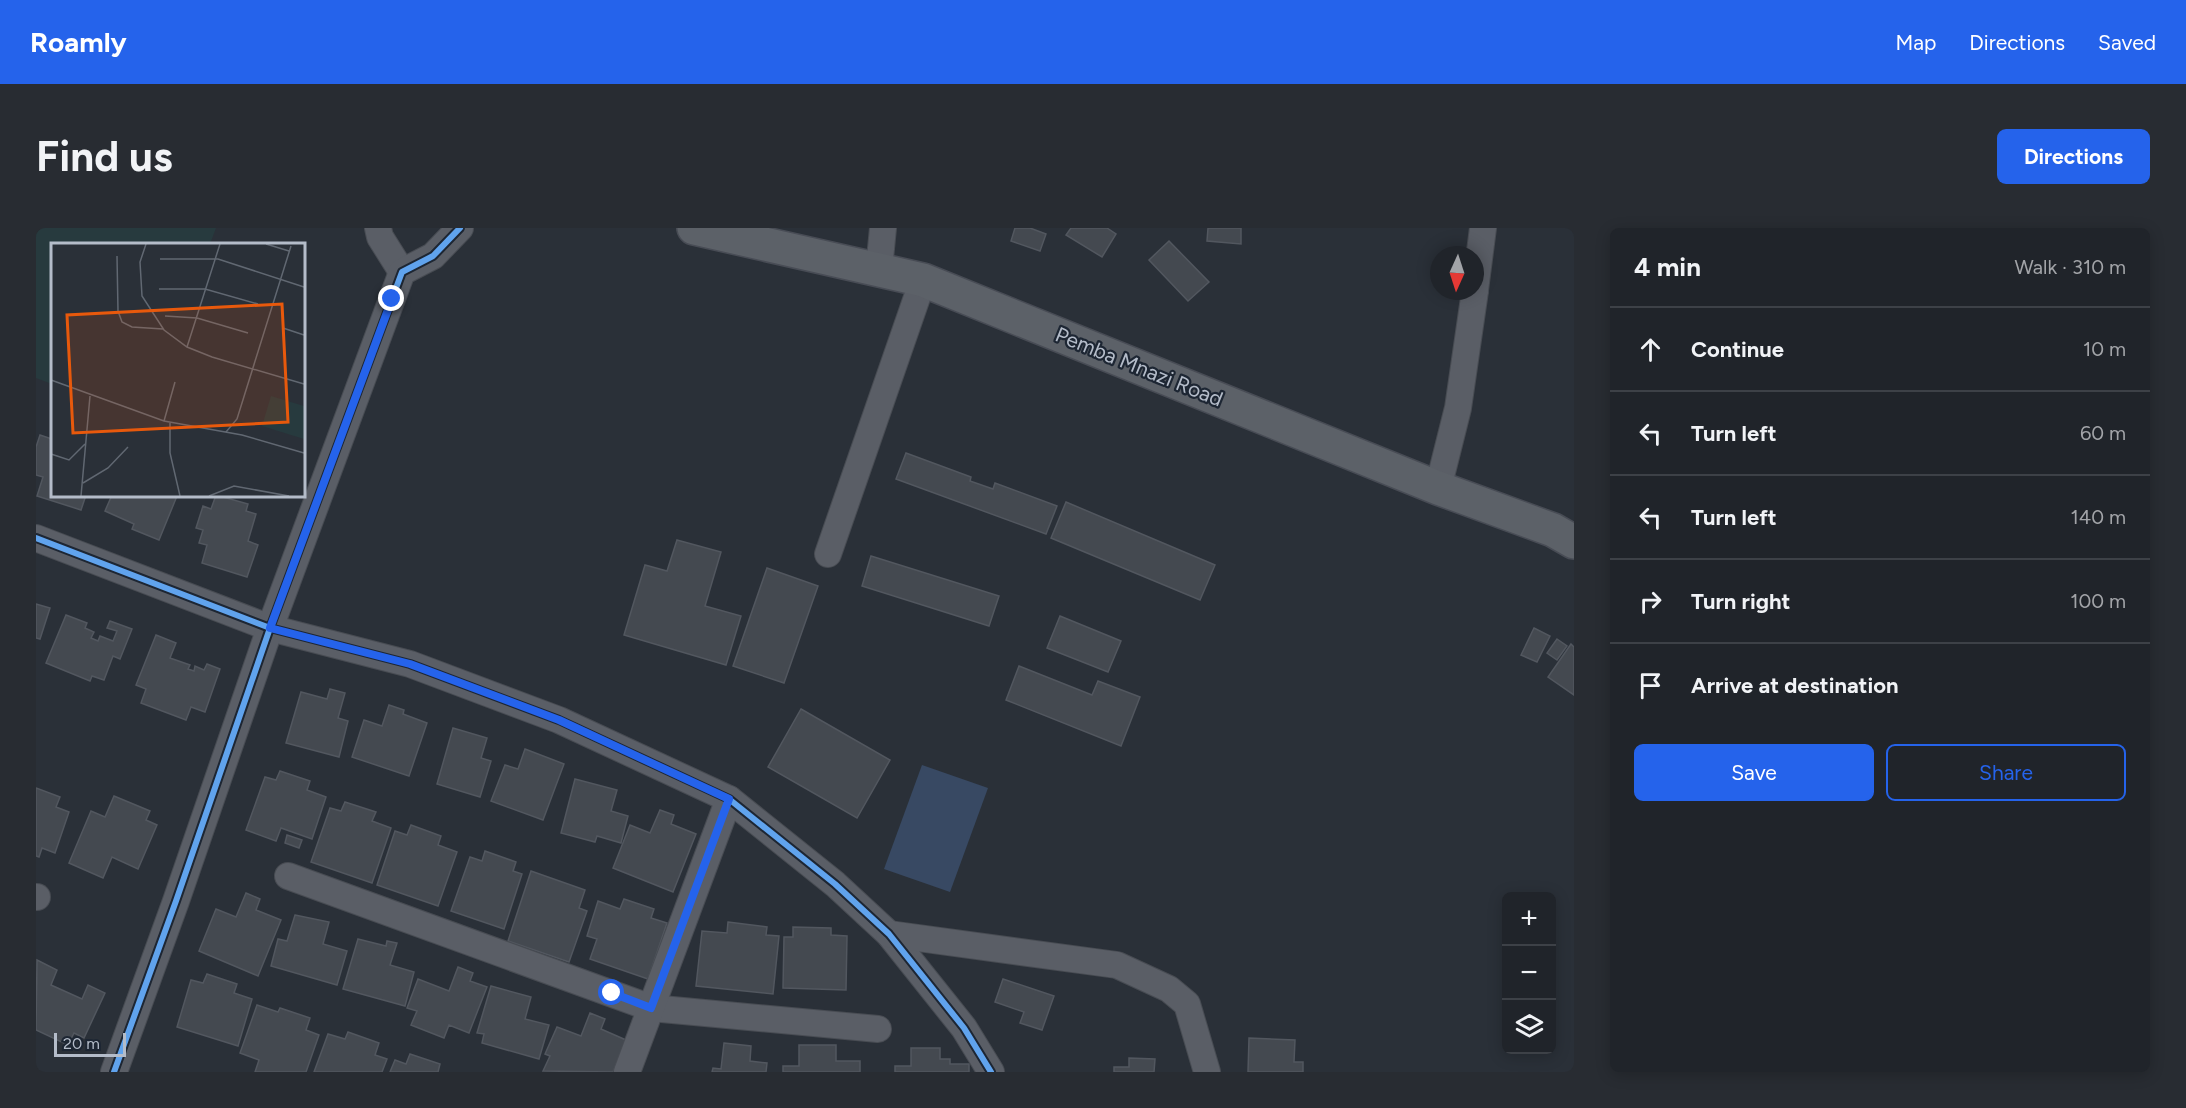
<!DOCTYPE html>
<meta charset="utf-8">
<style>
:root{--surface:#20242a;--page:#282c32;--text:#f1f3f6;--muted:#a2a4a8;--line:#3d4147;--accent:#2563eb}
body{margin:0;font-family:Figtree,sans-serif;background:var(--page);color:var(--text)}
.controls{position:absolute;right:18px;bottom:18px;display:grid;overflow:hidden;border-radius:9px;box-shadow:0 3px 15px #0003}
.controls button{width:54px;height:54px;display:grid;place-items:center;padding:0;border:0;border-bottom:2px solid var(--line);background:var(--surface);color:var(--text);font:30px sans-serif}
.compass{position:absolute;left:1394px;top:18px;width:54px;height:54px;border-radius:50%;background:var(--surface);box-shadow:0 3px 15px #0003;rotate:183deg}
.scale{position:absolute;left:18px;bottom:15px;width:72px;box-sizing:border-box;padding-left:6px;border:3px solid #b4bcc9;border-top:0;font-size:16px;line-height:21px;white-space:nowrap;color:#b4bcc9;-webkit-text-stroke:4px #1d2633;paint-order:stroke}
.stop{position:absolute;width:18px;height:18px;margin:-14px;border:4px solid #2563eb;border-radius:50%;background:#fff}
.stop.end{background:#2563eb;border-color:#fff;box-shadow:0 2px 6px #0008}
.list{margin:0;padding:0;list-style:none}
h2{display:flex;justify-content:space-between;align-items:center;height:78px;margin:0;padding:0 24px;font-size:26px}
h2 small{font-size:20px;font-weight:400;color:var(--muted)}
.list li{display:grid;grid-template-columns:39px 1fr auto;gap:18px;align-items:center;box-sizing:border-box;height:84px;padding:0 24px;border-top:2px solid var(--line)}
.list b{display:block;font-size:22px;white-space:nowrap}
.list em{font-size:20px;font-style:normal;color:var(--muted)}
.actions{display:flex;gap:12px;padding:18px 24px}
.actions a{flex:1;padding:14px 0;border:2px solid var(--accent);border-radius:9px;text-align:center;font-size:21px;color:var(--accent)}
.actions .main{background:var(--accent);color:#fff}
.icon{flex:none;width:33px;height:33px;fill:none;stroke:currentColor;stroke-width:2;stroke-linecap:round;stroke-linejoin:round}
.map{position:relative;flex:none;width:1538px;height:844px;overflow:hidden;border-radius:9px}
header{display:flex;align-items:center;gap:36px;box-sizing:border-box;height:84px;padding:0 30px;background:var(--accent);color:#fff}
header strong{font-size:28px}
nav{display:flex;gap:33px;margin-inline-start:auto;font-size:21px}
.intro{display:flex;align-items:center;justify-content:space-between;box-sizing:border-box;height:144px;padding:0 36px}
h1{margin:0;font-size:42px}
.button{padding:15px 27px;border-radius:9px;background:var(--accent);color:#fff;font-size:21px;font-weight:700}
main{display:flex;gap:36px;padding:0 36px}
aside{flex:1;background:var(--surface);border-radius:9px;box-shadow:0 3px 15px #0003}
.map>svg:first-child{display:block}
.green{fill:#273a3e}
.water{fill:#384963}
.building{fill:#444950;stroke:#52575f;stroke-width:1.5}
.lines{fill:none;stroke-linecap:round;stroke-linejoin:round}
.minor-casing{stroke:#484c53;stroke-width:28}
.major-casing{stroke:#484c55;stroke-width:36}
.minor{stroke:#5a5e66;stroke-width:26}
.major{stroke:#5c6168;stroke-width:33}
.cycleway-casing{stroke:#1d2633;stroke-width:10}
.cycleway{stroke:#60a3ed;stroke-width:6}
.route{stroke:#2563eb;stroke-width:8}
.labels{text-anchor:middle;stroke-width:4.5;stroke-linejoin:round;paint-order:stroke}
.street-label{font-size:21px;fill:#b4bcc9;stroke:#1d2633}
.inset-road{fill:none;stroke:#616872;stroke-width:1.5}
.view{fill:#e8590c;fill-opacity:0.15;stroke:#e8590c;stroke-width:3}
.inset-edge{fill:none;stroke:#b4bcc9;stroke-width:3}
</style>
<header>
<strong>Roamly</strong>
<nav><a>Map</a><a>Directions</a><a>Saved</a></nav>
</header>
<div class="intro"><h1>Find us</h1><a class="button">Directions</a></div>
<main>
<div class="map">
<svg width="1538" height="844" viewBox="0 0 1538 844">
<rect width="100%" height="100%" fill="#2a3038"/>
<!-- green -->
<polygon class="green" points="0,0 180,0 174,16 16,16 16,156 0,150"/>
<!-- water -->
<polygon class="water" points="886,537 952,560 914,664 848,641"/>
<!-- building -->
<g class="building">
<polygon points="979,0 994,0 1010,6 1004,23 975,13"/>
<polygon points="1035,0 1071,0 1080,6 1066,29 1030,7"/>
<polygon points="1172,0 1205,0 1205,16 1171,13"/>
<polygon points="1133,13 1173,54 1152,73 1113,32"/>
<polygon points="4,207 16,211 16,267 50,267 45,282 1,268 7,249 0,247 0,219"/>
<polygon points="870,225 935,249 934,253 957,261 959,255 1021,278 1010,306 860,251"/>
<polygon points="76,267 138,267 141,268 123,312 96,301 98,296 69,283"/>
<polygon points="180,267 212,276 210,283 220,286 212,313 222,317 211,349 166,335 171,317 163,315 167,302 160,300 167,278 175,281"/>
<polygon points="1030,274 1179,337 1164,372 1015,310"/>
<polygon points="641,312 685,324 669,378 705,388 690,437 588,407 609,337 631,343"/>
<polygon points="835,328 963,368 953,398 826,358"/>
<polygon points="731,340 782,358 748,455 697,438"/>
<polygon points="0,376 14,380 4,411 0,410"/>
<polygon points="30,387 51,395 49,400 58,404 55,410 62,413 64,408 77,413 81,403 71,400 74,393 96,401 84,431 77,428 68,452 56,448 54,453 10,435"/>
<polygon points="1024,388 1085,413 1072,444 1011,420"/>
<polygon points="1498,400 1514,408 1501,434 1485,427"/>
<polygon points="120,407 140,415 134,430 154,437 152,441 158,443 159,438 168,442 171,436 184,441 169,484 155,479 150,492 105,475 110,461 100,457"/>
<polygon points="1521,411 1531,418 1521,432 1511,425"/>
<polygon points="1535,416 1538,419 1538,467 1512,449"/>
<polygon points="983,438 1056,467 1062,453 1104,469 1085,518 970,472"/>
<polygon points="294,461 309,465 302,490 312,493 303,529 250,515 265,464 291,471"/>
<polygon points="353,477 368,482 367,486 391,495 373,548 316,529 328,492 346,498"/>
<polygon points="765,481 854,532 821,590 732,539"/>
<polygon points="417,500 451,510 445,530 455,533 444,569 401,556"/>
<polygon points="489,521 528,536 507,592 455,573 469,537 482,541"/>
<polygon points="244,543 274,553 271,562 290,569 276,611 245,600 240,613 210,602 229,549 240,552"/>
<polygon points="539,551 581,562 575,583 592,588 585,615 561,608 559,614 525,605"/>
<polygon points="0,560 24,569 20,579 33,584 19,625 6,620 3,629 0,628"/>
<polygon points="78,568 114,583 110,592 121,597 102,641 76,629 67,650 33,635 55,583 69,589"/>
<polygon points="309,574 340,584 336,593 355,600 336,655 275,634 294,580 305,583"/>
<polygon points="624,582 638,587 635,596 660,606 637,664 577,640 594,597 614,605"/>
<polygon points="375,597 405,608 402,617 421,624 402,678 341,657 359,603 371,607"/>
<polygon points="251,607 266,612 263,620 249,615"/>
<polygon points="449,623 480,634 477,643 486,646 468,701 415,683 434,629 446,633"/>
<polygon points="495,643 549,662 543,680 551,683 533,734 472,713"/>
<polygon points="210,665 224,671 220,682 245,692 222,748 163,723 180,681 200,689"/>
<polygon points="588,671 618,681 615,690 631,695 612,751 554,731 561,711 551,708 562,673 584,681"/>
<polygon points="259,687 293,694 287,716 311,723 301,757 235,738 242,711 251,713"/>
<polygon points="692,694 731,699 730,707 743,708 737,766 660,758 666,703 691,705"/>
<polygon points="757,699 795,700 795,707 811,708 810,762 747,760 748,709 757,709"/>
<polygon points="322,711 350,718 351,713 361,715 354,737 378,744 369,778 307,761"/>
<polygon points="1,732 21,742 15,757 46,771 52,757 69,765 48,810 38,805 32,817 0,802"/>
<polygon points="422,739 437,745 434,753 451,759 433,805 413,797 408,810 375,797 381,783 371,780 382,751 413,763"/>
<polygon points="171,746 201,756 198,765 216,771 202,818 141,799 155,752 167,755"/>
<polygon points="967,751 1018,768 1006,802 984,795 988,784 959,774"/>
<polygon points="455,758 495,769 489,791 513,797 503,831 446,815 448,806 441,805"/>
<polygon points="221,777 242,784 244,780 274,790 270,802 283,807 270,844 219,844 223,832 204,825"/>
<polygon points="554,785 569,791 565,801 590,812 577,844 507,843 514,828 509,826 521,799 545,808"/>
<polygon points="312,804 343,815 339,827 351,831 346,844 278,844 292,806 309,811"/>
<polygon points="1213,810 1259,812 1258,834 1267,834 1267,844 1212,844"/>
<polygon points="688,815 715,818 714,833 731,835 730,844 676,844 677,840 685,841"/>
<polygon points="763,817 800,817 800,833 824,833 824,844 747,844 747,838 763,838"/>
<polygon points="875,820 904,820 904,831 914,831 914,836 933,836 933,844 859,844 859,838 875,838"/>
<polygon points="374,826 404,836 402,844 354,844 359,832 370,836"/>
<polygon points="1093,830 1119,831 1118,844 1078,844 1078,839 1093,839"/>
</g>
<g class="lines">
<!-- minor casing -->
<g class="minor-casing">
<g id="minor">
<polyline points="342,0 344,9 366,44"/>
<polyline points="843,41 847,0"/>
<polyline points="1439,62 1447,0"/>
<polyline points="1402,260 1422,180 1439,63"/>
<polyline points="0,310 234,400 374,436 523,492 693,571 799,656 853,706 928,800 955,844"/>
<polyline points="792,326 887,52"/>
<polyline points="252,648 615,780 842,801"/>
<polyline points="0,669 1,669"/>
<polyline points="853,706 1081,737 1133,761 1151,776 1171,844"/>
<polyline points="78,844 140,673 234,400 366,44 397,28 424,0"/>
<polyline points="591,844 693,571"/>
</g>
</g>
<!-- major casing -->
<g class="major-casing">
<polyline id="major" points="658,0 887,52 1402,260 1517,302 1538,314"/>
</g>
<!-- minor -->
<use href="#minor" class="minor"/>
<!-- major -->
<use href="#major" class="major"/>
<!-- cycleway casing -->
<g class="cycleway-casing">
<g id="cycleway">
<polyline points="0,310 234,400 374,436 523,492 693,571 799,656 853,706 928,800 955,844"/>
<polyline points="78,844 140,673 234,400 366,44 397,28 424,0"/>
</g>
</g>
<!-- cycleway -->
<use href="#cycleway" class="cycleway"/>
</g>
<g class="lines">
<!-- route -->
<polyline class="route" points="356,71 234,400 374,436 523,492 693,571 615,780 576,765"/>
</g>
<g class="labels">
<!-- street labels -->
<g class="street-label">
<text transform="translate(1103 139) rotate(22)" y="7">Pemba Mnazi Road</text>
</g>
</g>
<!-- overview -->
<g transform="translate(15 15)">
<rect width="254" height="254" fill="#2a3038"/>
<path d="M220 153 253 163V196L211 183Z" fill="#273a3e"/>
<path class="inset-road" d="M95 1 89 19 91 53 113 87 136 104 161 114 253 141M215 1 238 8M66 13 67 68 71 79 81 84 112 86M109 16H167L253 44M108 46H154L207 61M114 73 146 75 197 90M232 85 253 92M136 104 169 1M0 137 113 178 191 192 253 210M113 178 124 139M119 180V210L129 253M175 189 186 176 240 3M0 211 18 217 34 201M32 240 57 225 77 204M30 253 39 153M158 253 183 243 238 253"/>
<path class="view" d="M231 61 237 179 22 190 16 72Z"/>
<rect width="254" height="254" class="inset-edge"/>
</g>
</svg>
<div class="controls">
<button>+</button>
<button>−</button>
<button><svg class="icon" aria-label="layers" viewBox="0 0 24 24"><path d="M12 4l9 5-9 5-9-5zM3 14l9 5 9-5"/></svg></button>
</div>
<svg class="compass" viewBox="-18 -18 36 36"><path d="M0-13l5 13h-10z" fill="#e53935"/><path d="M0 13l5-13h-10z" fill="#a2a4a8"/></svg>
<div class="scale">20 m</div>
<div class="stop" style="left:576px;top:765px"></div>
<div class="stop end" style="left:356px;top:71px"></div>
</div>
<aside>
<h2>4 min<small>Walk · 310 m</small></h2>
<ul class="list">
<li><svg class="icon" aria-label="ahead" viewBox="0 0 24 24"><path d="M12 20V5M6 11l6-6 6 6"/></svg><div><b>Continue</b></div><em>10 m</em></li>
<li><svg class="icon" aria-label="left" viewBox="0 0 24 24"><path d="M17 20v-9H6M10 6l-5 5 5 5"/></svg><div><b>Turn left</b></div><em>60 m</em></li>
<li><svg class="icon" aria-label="left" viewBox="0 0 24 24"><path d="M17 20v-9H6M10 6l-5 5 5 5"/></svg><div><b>Turn left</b></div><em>140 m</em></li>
<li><svg class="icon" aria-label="right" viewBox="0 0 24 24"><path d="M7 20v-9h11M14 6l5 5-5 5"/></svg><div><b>Turn right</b></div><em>100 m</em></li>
<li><svg class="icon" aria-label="arrive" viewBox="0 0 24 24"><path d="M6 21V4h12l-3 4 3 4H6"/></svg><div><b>Arrive at destination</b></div></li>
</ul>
<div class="actions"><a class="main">Save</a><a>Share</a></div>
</aside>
</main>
